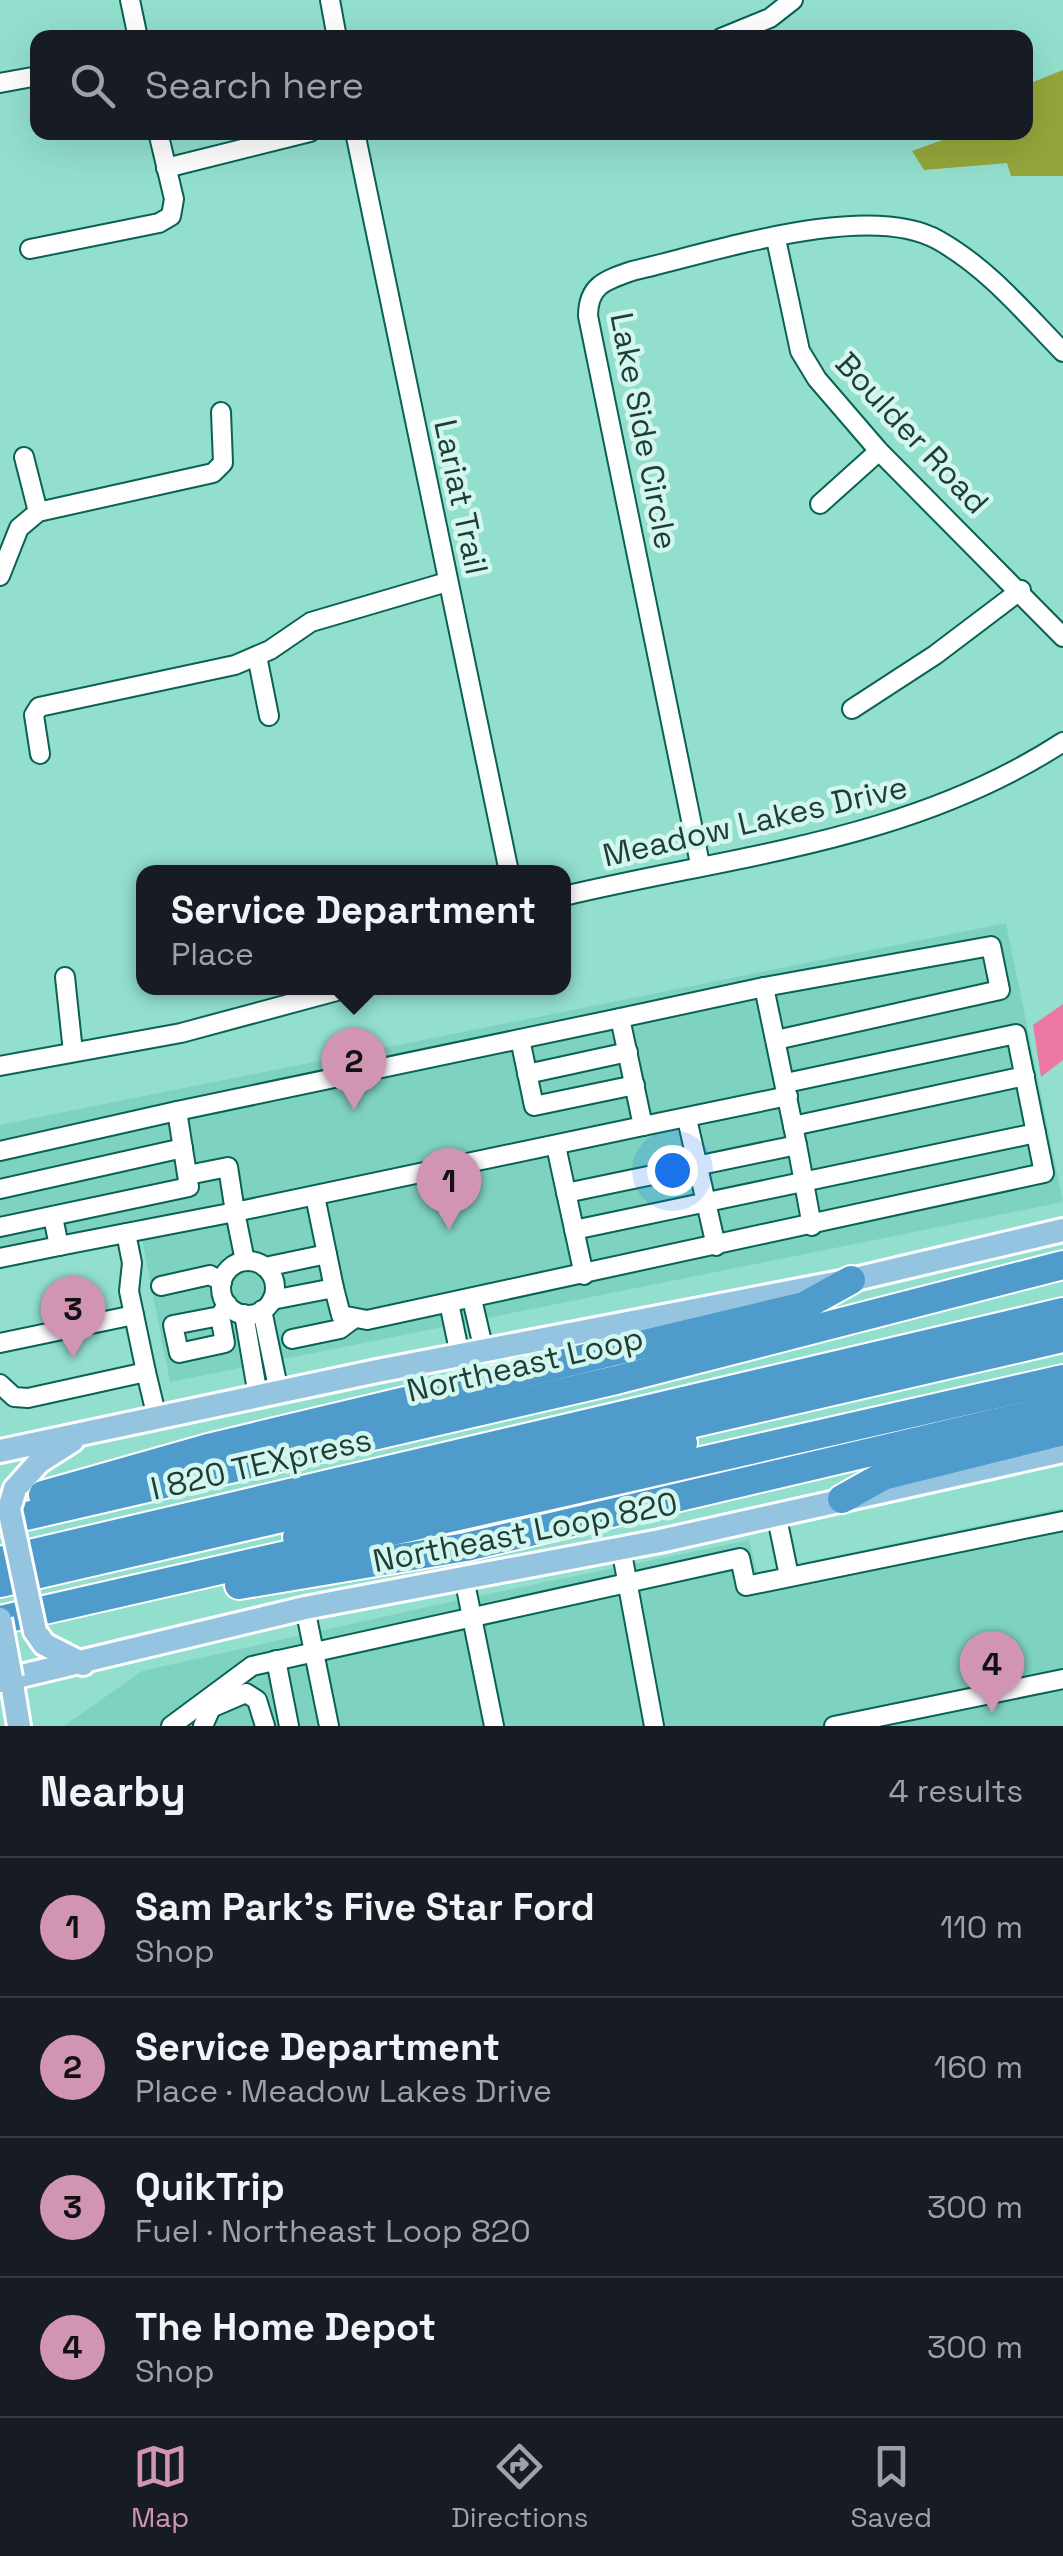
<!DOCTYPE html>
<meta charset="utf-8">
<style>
:root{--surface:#171b24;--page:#242831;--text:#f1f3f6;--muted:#9ea1a6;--line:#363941;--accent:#d294b3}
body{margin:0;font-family:"Space Grotesk",sans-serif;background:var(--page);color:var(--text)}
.you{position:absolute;left:672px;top:1170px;width:35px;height:35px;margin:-25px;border:8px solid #fff;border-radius:50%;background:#1a73e8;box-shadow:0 0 0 15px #1a73e833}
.badge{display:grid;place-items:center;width:65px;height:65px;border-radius:50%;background:var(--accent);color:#111;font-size:32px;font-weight:700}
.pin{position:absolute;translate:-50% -82px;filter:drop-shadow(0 2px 5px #0008)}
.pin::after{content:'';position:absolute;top:52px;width:35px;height:30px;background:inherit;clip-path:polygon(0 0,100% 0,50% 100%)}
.popup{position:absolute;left:136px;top:865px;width:435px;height:130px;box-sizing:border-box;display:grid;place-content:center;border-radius:20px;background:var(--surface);filter:drop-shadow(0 2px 8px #0005);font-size:32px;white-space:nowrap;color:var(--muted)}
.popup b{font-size:38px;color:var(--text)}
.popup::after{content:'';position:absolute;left:50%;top:100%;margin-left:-20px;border:20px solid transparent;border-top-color:var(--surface)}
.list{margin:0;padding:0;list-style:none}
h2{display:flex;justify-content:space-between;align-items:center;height:130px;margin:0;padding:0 40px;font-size:42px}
h2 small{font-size:32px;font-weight:400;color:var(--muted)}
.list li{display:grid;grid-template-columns:65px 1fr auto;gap:30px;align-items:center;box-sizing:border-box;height:140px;padding:0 40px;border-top:2px solid var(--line)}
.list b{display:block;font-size:38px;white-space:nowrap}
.list p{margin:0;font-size:32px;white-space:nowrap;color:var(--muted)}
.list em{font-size:32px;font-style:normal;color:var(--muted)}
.icon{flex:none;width:55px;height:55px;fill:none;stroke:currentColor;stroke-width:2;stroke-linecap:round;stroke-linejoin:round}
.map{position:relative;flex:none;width:1063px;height:1726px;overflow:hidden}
.search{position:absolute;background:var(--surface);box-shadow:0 10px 40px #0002;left:30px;right:30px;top:30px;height:110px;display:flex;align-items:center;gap:25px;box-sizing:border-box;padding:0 35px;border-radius:20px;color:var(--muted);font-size:38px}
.sheet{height:690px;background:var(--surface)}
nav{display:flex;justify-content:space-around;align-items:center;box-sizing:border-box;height:140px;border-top:2px solid var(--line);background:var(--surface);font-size:28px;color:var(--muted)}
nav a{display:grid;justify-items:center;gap:5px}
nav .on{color:var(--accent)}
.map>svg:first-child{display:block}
.built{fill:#7ed3c0}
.green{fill:#ec77a2}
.water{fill:#94a63b}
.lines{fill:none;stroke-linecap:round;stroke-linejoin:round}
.minor-casing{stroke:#096255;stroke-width:22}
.major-casing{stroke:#fff;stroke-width:28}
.highway-casing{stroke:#fff;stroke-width:32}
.minor{stroke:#fff;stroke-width:18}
.major{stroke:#95c4e0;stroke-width:22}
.highway{stroke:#4f9ccc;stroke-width:28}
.major-bridge-casing{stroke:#fff;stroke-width:28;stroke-linecap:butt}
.major-bridge{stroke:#95c4e0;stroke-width:22}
.labels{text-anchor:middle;stroke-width:9;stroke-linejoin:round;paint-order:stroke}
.street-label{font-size:32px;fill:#1e3d37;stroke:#d3f7ee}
</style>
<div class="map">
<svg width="1063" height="1726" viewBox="0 0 1063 1726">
<rect width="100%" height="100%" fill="#93dfce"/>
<!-- built -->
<g class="built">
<polygon points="1006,923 1063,1202 170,1382 138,1219 0,1248 0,1125"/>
<polygon points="1063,1508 1063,1726 64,1726 142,1671 445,1603 749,1540 757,1572"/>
</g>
<!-- green -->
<polygon class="green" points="1063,1004 1063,1060 1041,1077 1033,1025"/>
<!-- water -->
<polygon class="water" points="1063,70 1063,176 1011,176 1007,163 924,170 912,151 962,133 1026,132 1026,85"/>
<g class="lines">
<!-- minor casing -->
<g class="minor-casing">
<g id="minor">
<polyline points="130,0 138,38"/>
<polyline points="330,0 337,38"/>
<polyline points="721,38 770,18 793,0"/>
<polyline points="0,83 38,76"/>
<polyline points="355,132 509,872"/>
<polyline points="166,168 310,132"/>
<polyline points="776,239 800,351 817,379 879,451 1063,637"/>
<polyline points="30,249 159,223 171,216 174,199 158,132"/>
<polyline points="24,457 38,512"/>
<polyline points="820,504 879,451"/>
<polyline points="0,576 19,528 38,512 213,473 223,463 221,412"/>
<polyline points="257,656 269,716"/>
<polyline points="852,709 935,655 1021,590"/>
<polyline points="40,754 34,715 39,707 235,665 270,650 311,622 447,582"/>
<path d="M700 864 588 316C588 285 606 280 632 271 711 253 867 200 938 240 988 268 1024 312 1063 352"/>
<path d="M564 896C737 855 911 841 1063 742"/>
<polyline points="65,977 73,1052"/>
<polyline points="764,987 991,946 1000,990 776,1040"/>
<polyline points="520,1039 534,1106 635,1085"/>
<polyline points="0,1066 181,1033 348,988"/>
<polyline points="527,1074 628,1052"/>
<polyline points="177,1111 620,1018"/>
<polyline points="687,1119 716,1246"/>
<polyline points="643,1126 788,1096"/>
<polyline points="793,1126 1025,1076"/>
<polyline points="556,1146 584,1275"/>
<polyline points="0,1151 177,1111 189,1187 0,1227"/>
<polyline points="188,1175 228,1167 235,1212 643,1126 620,1018 764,987 797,1145"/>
<polyline points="0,1189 183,1148"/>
<polyline points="566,1193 797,1145 812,1226"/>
<polyline points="315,1196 334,1288"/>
<polyline points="574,1230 1036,1133"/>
<polyline points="59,1246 126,1233"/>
<polyline points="0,1258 59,1246 53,1217"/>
<circle cx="248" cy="1288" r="27"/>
<polyline points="265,1267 327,1254"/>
<polyline points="161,1286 210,1275 222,1282"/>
<polyline points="472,1299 484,1351"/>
<polyline points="272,1300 334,1288 341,1315 367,1320 1044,1173 1016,1034 786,1083"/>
<polyline points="449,1303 460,1355"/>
<polyline points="262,1310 279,1392"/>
<polyline points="244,1314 258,1396"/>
<polyline points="220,1316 225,1343 179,1353 173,1325 220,1316 227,1304"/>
<polyline points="292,1339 340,1329 352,1320"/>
<polyline points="0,1343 134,1315"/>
<polyline points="146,1372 129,1291 132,1263 126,1233 235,1212 245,1261"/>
<polyline points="0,1384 14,1397 28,1398 146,1372 157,1418"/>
<polyline points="776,1513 789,1576"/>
<polyline points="621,1548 654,1726"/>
<polyline points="464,1578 494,1726"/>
<polyline points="305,1608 329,1726"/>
<polyline points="276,1660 289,1726"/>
<polyline points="171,1726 252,1666 740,1558 746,1586 1063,1521"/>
<polyline points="203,1726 211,1708 246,1693 257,1700 265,1726"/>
<polyline points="834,1726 1063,1679"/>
</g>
</g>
<!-- major casing -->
<g class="major-casing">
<g id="major">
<polyline points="0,1451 377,1371 851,1280 1063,1230"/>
<polyline points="15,1489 39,1462 72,1441"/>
<polyline points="35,1631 44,1644 83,1664"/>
<polyline points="11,1678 19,1726"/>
<polyline points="0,1681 305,1608 660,1541 1063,1451"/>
</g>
</g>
<!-- highway casing -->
<g class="highway-casing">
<g id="highway">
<polyline points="43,1495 212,1447 804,1306 851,1280"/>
<polyline points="842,1499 883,1476 1063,1431"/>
<polyline points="0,1522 616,1380 1063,1265"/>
<polyline points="297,1537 683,1443"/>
<polyline points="0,1561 1063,1312"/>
<polyline points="0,1583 1063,1338"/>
<polyline points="239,1585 466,1547 1063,1407"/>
<polyline points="0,1620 1063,1379"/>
</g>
</g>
<!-- minor -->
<use href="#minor" class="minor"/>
<!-- major -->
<use href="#major" class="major"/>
<!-- highway -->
<use href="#highway" class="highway"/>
<!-- major-bridge casing -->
<g class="major-bridge-casing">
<g id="major-bridge">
<polyline points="15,1489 9,1509 35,1631"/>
<polyline points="0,1619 11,1678"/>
</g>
</g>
<!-- major-bridge -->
<use href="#major-bridge" class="major-bridge"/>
</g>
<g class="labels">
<!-- street labels -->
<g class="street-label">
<text transform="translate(644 431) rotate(79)" y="11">Lake Side Circle</text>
<text transform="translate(912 433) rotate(47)" y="11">Boulder Road</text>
<text transform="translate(461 497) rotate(78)" y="11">Lariat Trail</text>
<text transform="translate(755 821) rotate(-13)" y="11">Meadow Lakes Drive</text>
<text transform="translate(525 1364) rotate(-13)" y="11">Northeast Loop</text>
<text transform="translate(261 1464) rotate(-13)" y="11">I 820 TEXpress</text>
<text transform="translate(525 1532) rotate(-11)" y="11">Northeast Loop 820</text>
</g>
</g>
</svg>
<div class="you"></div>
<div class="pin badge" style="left:449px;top:1230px">1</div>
<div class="pin badge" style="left:354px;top:1110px">2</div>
<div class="popup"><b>Service Department</b>Place</div>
<div class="pin badge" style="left:73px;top:1358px">3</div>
<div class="pin badge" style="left:992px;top:1713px">4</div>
<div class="search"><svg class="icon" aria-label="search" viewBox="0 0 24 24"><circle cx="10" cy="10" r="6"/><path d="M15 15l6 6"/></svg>Search here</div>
</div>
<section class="sheet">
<h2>Nearby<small>4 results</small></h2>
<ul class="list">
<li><span class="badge">1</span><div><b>Sam Park's Five Star Ford</b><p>Shop</p></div><em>110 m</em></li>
<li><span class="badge">2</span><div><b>Service Department</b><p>Place · Meadow Lakes Drive</p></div><em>160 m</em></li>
<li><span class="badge">3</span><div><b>QuikTrip</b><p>Fuel · Northeast Loop 820</p></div><em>300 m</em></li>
<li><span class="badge">4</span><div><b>The Home Depot</b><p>Shop</p></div><em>300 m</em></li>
</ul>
</section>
<nav>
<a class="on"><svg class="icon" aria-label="map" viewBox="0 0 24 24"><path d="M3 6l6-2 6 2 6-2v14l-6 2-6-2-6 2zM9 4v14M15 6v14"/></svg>Map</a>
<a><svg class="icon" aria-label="directions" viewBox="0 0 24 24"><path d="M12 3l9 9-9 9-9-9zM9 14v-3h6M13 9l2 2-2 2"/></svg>Directions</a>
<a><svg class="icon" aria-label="saved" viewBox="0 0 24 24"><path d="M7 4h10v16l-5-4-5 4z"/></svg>Saved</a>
</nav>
